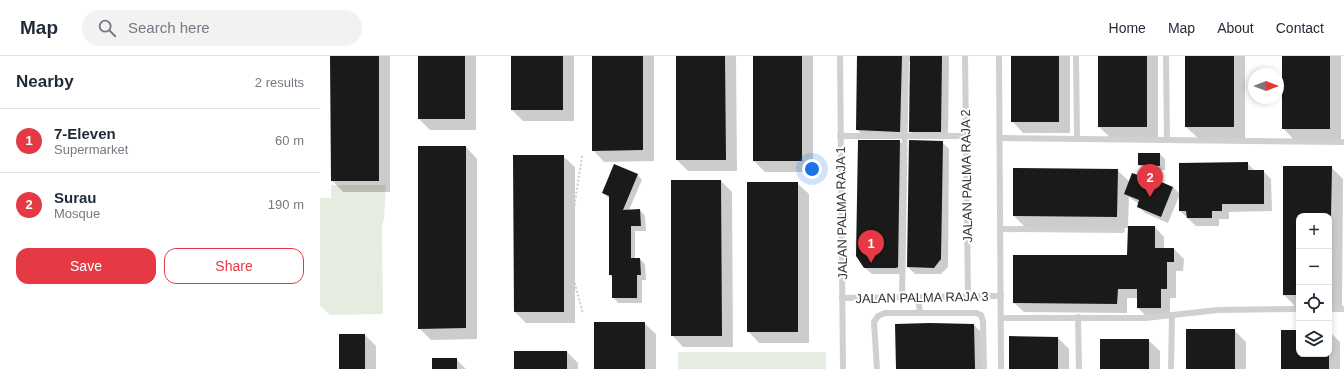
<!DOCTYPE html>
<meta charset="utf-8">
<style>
:root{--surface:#fff;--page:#f2f2f3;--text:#1f2937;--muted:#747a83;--line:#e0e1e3;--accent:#e63946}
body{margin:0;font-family:Arial,sans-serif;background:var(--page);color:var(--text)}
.controls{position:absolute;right:12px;bottom:12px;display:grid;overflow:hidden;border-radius:8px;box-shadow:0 2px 6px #0003}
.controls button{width:36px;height:36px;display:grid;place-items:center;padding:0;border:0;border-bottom:1px solid var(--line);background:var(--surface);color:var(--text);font:20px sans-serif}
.compass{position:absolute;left:928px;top:12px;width:36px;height:36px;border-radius:50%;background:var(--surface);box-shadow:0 2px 6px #0003;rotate:90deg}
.you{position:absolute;left:492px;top:113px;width:14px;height:14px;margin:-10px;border:3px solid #fff;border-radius:50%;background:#1a73e8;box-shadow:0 0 0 6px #1a73e833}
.badge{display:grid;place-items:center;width:26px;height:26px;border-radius:50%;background:var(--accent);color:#fff;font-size:13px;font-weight:700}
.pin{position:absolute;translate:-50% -33px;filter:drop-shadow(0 1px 2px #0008)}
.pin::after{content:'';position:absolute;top:21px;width:14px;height:12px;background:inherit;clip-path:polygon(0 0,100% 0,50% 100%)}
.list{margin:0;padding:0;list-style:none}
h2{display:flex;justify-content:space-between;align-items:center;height:52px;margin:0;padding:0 16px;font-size:17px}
h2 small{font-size:13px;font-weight:400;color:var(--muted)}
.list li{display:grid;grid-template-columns:26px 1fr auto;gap:12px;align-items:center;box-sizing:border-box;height:64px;padding:0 16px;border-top:1px solid var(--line)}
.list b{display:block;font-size:15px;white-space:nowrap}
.list p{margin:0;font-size:13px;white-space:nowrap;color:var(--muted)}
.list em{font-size:13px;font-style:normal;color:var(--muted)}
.actions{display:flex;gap:8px;padding:12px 16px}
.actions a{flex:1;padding:9px 0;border:1px solid var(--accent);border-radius:12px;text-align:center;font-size:14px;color:var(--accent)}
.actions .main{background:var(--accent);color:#fff}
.icon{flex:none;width:22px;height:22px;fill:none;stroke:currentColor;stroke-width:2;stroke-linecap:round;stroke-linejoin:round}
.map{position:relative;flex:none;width:1024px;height:313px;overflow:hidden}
header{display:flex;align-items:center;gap:24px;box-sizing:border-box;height:56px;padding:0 20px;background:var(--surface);border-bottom:1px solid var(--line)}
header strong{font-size:19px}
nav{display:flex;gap:22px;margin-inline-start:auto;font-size:14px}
.search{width:280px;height:36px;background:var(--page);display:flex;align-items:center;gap:10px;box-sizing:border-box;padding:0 14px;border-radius:22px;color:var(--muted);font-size:15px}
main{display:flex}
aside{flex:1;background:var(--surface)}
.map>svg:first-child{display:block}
.green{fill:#e6ecdf}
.shadow{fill:#0003}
.building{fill:#1a1a1a}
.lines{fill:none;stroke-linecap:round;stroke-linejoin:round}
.path{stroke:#cdcdcd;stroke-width:2;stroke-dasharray:2 2;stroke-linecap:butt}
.lane{stroke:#d0d0d0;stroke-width:6}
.labels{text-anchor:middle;stroke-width:4;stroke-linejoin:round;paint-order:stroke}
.street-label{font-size:13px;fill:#333;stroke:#fff}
</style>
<header>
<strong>Map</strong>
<div class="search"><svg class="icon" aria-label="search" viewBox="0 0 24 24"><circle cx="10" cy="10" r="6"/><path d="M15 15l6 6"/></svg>Search here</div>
<nav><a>Home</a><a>Map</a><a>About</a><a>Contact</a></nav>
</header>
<main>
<aside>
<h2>Nearby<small>2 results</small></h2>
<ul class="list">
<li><span class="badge">1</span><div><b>7-Eleven</b><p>Supermarket</p></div><em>60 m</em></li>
<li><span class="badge">2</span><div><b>Surau</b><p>Mosque</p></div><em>190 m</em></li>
</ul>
<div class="actions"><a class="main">Save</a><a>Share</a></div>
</aside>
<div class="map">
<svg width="1024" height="313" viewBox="0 0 1024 313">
<rect width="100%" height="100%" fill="#fff"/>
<!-- green -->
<g class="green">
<polygon points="11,129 66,129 64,163 62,171 63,258 10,259 0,250 0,142 11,142"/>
<rect x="358" y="296" width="148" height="17"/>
</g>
<!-- shadow -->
<g class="shadow">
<polygon points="11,0 70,0 70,136 23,136 12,124"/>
<polygon points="99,0 156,0 156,74 110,74 99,63"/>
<polygon points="192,0 254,0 254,65 203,65 192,54"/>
<polygon points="273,0 334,0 334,105 284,106 273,94"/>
<polygon points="357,0 416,0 417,115 368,115 357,104"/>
<polygon points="434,0 493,0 493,116 445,116 434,105"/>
<polygon points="539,0 629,0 628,82 597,82 590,75 591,3 588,7 587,82 544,81 538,74"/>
<polygon points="692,0 750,0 750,77 703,77 692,65"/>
<polygon points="779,0 838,0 838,82 791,82 779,71"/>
<polygon points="866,0 925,0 925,82 878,82 866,71"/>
<polygon points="963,0 1021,0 1021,84 974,84 963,72"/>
<polygon points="580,86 587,92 585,218 552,218 544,211"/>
<polygon points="622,86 629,93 628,211 621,218 595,218 588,211"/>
<polygon points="146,91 157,103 157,283 111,284 99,272"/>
<polygon points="819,98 840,98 845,103 845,114 824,114 819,109"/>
<polygon points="243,100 255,111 255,267 206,267 195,256"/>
<polygon points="927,107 935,115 943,115 951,123 952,155 909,156 909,163 899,163 899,170 876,170 860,155"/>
<polygon points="964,111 1011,111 1023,123 1022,250 1009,250 1009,160 979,160 979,250 975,250 964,239"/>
<polygon points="797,114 810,126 853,131 860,138 848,167 825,157 818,150 819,148 809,141 808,171 835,171 844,181 844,193 854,193 864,203 863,215 856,215 856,242 850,242 850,261 827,261 818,252 818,242 807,242 807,257 704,256 694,247 808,200 809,172 705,171 694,160"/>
<polygon points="317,118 322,124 309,154 320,154 325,160 326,175 315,175 315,203 320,203 325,208 326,224 322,224 322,247 298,247 293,241 293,222 290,219 290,143 283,137"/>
<polygon points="401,125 412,136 413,291 363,291 352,279"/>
<polygon points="477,127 489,138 489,287 439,287 428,275"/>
<polygon points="324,267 336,278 336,313 275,313"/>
<polygon points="654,269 662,277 663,313 577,313"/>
<polygon points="914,274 926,286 926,313 867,313"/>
<polygon points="979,275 979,298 1009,298 1009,275 1020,286 1020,313 962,313"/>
<polygon points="45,279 56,290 56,313 20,313"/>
<polygon points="738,282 749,293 749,313 690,313"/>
<polygon points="828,284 840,295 840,313 781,313"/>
<polygon points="247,296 258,307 258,313 195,313"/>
<polygon points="136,303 146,313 113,313"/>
</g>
<!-- building -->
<g class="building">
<polygon points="10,0 59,0 59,125 11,125"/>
<rect x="98" y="0" width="47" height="63"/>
<rect x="191" y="0" width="52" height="54"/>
<polygon points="272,0 323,0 323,94 272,95"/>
<polygon points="356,0 405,0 406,104 356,104"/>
<rect x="433" y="0" width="49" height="105"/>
<polygon points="537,0 582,0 580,76 536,74"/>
<polygon points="590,0 622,0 621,76 589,76"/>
<rect x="691" y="0" width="48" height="66"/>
<rect x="778" y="0" width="49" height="71"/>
<rect x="865" y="0" width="49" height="71"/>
<rect x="962" y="0" width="48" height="73"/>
<polygon points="538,84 580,84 578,211 576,212 544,212 536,200"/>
<polygon points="589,84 623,85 621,203 614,212 587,211"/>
<polygon points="98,90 146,90 146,272 98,273"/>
<polygon points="818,97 840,97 840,110 818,109"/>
<polygon points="193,99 244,99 244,256 194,256"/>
<polygon points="928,106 928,114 944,114 944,148 902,148 902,155 892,155 892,162 867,162 866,155 859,155 859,107"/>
<polygon points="294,108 318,118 303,154 320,153 321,170 311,170 311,202 320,202 321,219 317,219 317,242 292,242 292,219 289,219 289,140 282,137"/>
<polygon points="963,110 1012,110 1011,160 979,160 979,239 963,239"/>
<polygon points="693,112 798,113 797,161 693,160"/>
<polygon points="818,116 853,131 841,161 817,151 819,144 804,138 812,117 818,119"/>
<polygon points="351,124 401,124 402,280 351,280"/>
<rect x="427" y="126" width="51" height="150"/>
<polygon points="808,170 835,170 835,192 854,192 854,206 847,206 847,233 841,233 841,252 817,252 817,233 798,233 797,248 693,247 693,199 807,199"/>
<rect x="274" y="266" width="51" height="47"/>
<polygon points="610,267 654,268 655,313 576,313 575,268"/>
<rect x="866" y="273" width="49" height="40"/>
<polygon points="961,274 979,274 979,298 1009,298 1009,313 961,313"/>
<rect x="19" y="278" width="26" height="35"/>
<polygon points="689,280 738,281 738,313 689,313"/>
<rect x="780" y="283" width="49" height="30"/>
<rect x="194" y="295" width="53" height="18"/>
<rect x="112" y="302" width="25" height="11"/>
</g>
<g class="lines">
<!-- path -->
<polyline class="path" points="262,100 251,173 254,224 263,258"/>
<!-- lane -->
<g class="lane">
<polyline points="520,0 523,313"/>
<polyline points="645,0 648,240"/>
<polyline points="679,0 681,313"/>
<polyline points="756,0 757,83"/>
<polyline points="846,0 847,84"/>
<polyline points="520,80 645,80"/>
<polyline points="680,82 1024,86"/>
<polyline points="681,173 802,174"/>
<polyline points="582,241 586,0"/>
<polyline points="598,241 600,257"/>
<polyline points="522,242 681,240"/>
<polyline points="1009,253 1024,253"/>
<polyline points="758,261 759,313"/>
<polyline points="681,262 825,262 898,254 979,253"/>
<polyline points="557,313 554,266 558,260 565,257 656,257 661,259 663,265 664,313"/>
<polyline points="851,313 852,260"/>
</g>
</g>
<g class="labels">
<!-- street labels -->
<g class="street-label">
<text transform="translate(646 120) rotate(-91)" y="5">JALAN PALMA RAJA 2</text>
<text transform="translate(521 157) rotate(-91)" y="5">JALAN PALMA RAJA 1</text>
<text transform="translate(602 241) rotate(-1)" y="5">JALAN PALMA RAJA 3</text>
</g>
</g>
</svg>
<div class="controls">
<button>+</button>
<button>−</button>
<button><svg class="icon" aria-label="locate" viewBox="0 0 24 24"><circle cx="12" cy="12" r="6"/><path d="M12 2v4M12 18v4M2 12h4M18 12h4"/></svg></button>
<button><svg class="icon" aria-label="layers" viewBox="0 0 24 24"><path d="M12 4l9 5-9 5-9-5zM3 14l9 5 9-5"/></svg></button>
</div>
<svg class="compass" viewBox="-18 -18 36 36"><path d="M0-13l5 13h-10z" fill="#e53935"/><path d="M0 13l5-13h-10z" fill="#747a83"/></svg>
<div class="you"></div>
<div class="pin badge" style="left:551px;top:207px">1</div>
<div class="pin badge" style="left:830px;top:141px">2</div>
</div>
</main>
